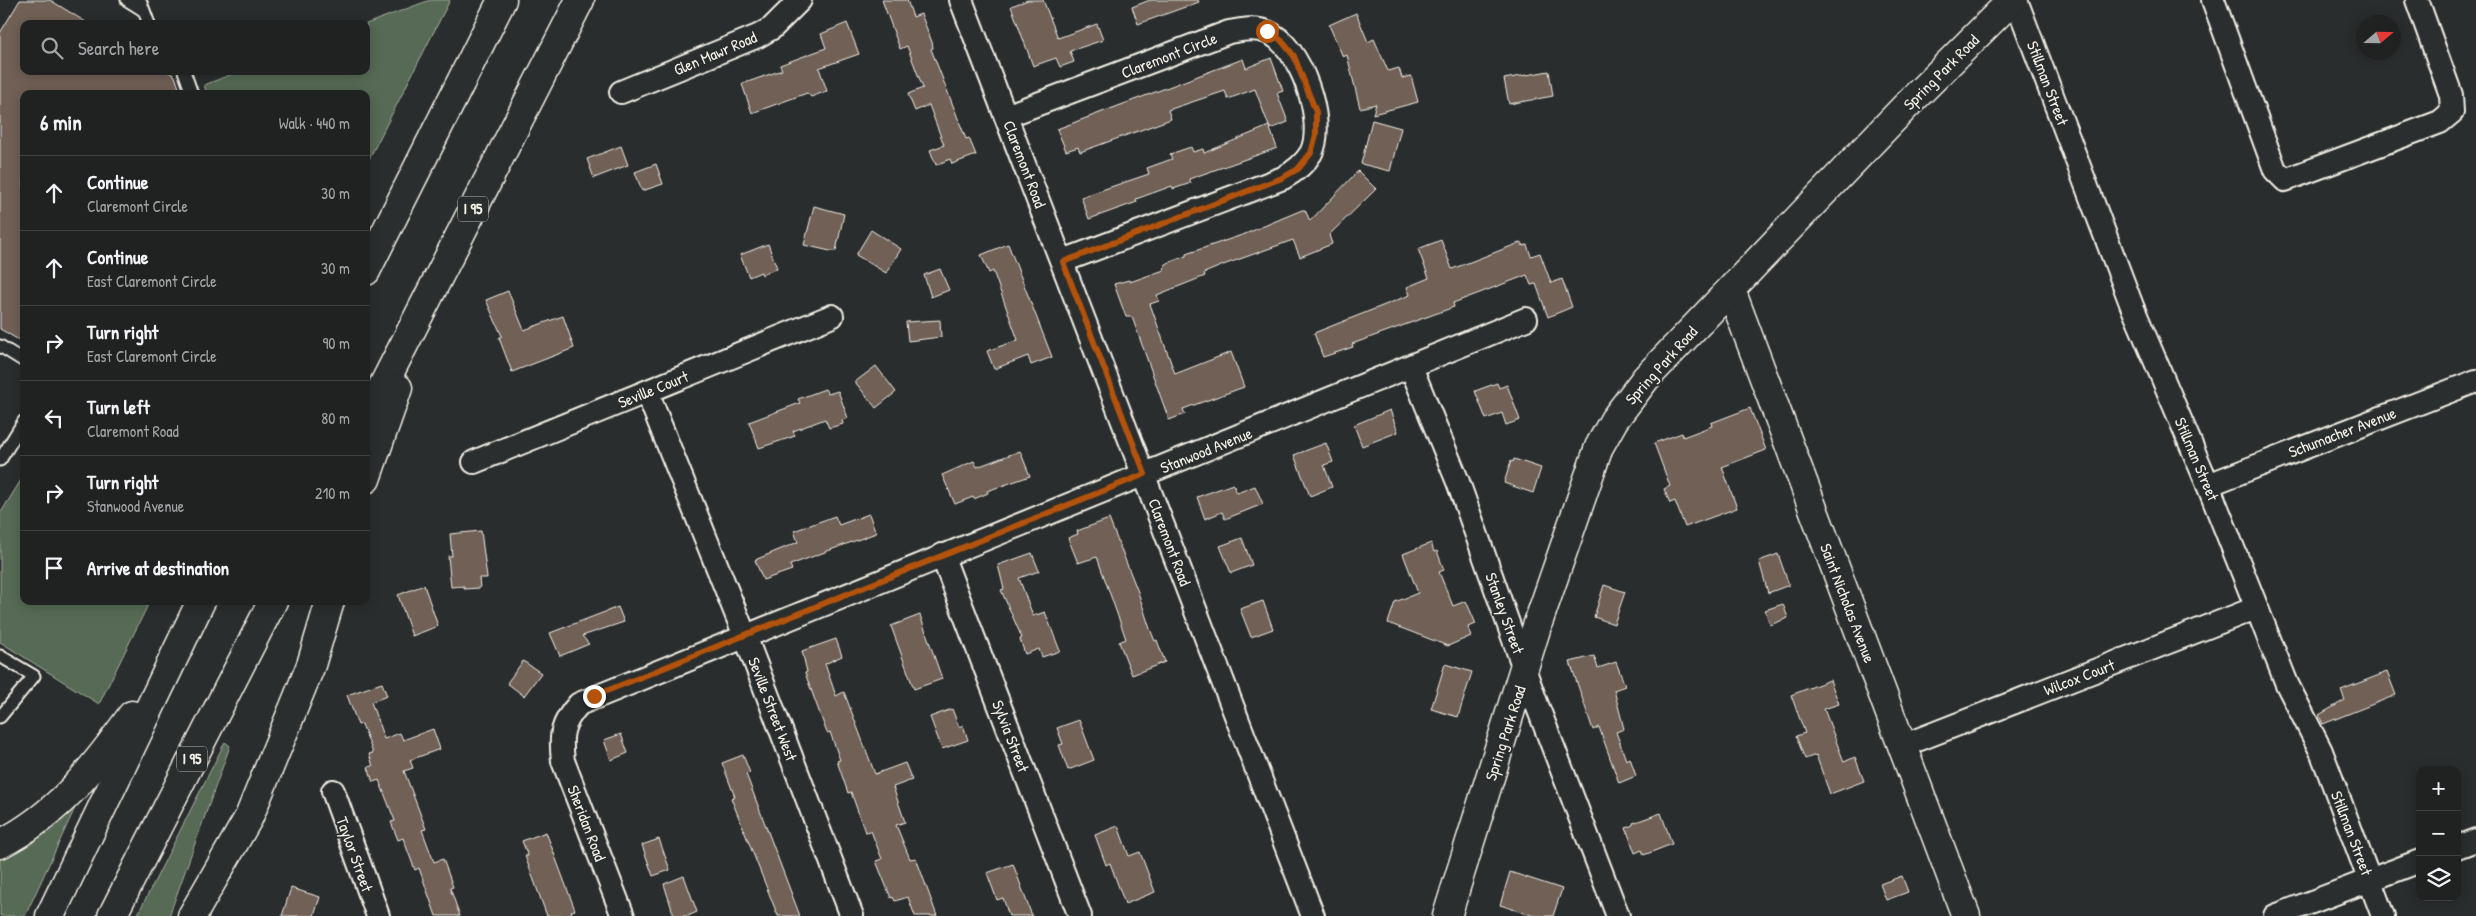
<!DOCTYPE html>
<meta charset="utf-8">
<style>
:root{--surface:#202222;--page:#282a2a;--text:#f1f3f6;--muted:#a2a4a5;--line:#3d3f40}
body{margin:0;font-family:"Patrick Hand",sans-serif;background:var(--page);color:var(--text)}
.controls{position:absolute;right:15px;bottom:15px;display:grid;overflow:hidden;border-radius:10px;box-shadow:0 2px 12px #0003}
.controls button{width:45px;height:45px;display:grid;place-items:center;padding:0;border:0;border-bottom:1px solid var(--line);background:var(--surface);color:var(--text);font:25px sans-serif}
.compass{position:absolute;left:2356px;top:15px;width:45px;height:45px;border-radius:50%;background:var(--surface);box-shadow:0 2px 12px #0003;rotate:70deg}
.stop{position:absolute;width:15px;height:15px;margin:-11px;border:4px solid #b45309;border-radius:50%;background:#fff}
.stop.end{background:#b45309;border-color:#fff;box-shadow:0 1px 5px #0008}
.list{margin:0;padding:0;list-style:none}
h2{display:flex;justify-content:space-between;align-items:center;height:65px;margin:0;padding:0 20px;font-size:21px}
h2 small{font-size:16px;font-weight:400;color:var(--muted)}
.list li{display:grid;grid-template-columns:32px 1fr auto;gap:15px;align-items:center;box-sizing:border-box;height:75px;padding:0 20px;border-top:1px solid var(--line)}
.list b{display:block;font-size:19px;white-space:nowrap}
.list p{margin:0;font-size:16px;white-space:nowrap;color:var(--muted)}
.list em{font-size:16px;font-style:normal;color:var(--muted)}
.icon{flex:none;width:28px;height:28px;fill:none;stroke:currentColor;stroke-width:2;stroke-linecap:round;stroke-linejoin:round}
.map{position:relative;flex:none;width:2476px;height:916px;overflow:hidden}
.search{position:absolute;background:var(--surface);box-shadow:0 2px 12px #0003;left:20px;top:20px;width:350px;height:55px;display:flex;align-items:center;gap:12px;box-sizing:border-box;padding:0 18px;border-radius:10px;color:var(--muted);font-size:19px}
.panel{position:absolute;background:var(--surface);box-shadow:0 2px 12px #0003;left:20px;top:90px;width:350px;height:515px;border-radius:10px}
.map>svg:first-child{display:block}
.green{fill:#566a55;stroke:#a5ae9e}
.building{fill:#706157;stroke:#f4f1e8}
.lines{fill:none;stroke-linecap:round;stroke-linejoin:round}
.lane-casing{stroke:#f4f1e8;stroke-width:15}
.street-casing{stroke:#f4f1e8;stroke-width:26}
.secondary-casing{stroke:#f4f1e8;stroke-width:31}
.highway-casing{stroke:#f4f1e8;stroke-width:31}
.lane{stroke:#2a2d2e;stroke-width:11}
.street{stroke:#2a2d2e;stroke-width:22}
.secondary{stroke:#2a2d2e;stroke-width:28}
.highway{stroke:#2a2d2e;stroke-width:28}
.route{stroke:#b45309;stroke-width:6}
.labels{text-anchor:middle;stroke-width:4;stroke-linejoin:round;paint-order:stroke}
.shield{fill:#2a2d2e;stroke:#b7b6b0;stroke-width:1}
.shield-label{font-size:15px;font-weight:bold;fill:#f4f1e8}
.street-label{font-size:16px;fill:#f4f1e8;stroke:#2a2d2e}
</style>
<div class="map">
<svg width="2476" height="916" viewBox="0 0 2476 916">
<rect width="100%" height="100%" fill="#2a2d2e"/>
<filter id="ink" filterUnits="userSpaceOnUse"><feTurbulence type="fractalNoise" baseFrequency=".02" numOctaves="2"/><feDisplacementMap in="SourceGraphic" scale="10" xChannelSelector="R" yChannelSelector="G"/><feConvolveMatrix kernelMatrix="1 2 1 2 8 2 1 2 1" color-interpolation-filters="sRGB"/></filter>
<g filter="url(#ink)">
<!-- green -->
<g class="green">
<polygon points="430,0 450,0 366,165 366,94 207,94 204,85 240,71 366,71 366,24"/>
<polygon points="24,475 24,601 150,601 99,704 0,642 0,514"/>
<polygon points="225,742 230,746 169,916 137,916"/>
<polygon points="73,806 75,808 25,916 0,916 0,854"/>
</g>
<!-- building -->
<g class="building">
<polygon points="20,0 50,0 89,24 24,24 24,71 167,71 175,76 181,94 24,94 24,343 0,329 0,33"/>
<polygon points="882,0 907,0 913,17 921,14 932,42 933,48 931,49 966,139 969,138 976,155 952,164 950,159 936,165 930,150 944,145 929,105 915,111 908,94 923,88 907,46 900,49"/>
<polygon points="1028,0 1043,0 1058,38 1097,24 1103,40 1070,51 1074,62 1060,67 1056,58 1033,66 1011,6"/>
<polygon points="1150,0 1198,0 1199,2 1138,24 1132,7"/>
<polygon points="1356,13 1368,42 1374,39 1388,71 1399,68 1402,78 1411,76 1418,102 1373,114 1376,104 1360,108 1347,55 1343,57 1329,25"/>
<polygon points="847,23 859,54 819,68 827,91 811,97 807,93 752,113 742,84 782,70 780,65 826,48 821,34"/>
<polygon points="1271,58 1283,91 1277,93 1288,122 1270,129 1255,89 1228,99 1225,91 1168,110 1171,119 1080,152 1078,147 1066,151 1057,129 1243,59 1246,68"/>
<polygon points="1549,71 1553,96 1509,104 1504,79"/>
<polygon points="1372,120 1401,128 1390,171 1361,164"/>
<polygon points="1269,126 1277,148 1189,179 1191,183 1173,189 1172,186 1136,199 1137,202 1089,219 1081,197 1149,174 1147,168 1172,159 1170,154 1191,147 1193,152 1203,149 1204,153"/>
<polygon points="621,146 628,165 594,178 587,159"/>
<polygon points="656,164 663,184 642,191 635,172"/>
<polygon points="1358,171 1376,189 1329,235 1332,244 1300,257 1293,240 1226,264 1204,273 1205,276 1157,295 1159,301 1150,304 1175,374 1231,352 1244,387 1183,409 1185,414 1169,420 1132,317 1126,317 1114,284 1129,280 1130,282 1164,270 1165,264 1186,256 1186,254 1245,234 1302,210 1305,210 1310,221"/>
<polygon points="814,206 844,214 836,251 830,251 804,245"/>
<polygon points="871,230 901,249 886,273 856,255"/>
<polygon points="1441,240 1452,269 1522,242 1523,246 1527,245 1531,256 1540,253 1551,283 1562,279 1572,307 1548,317 1536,284 1531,285 1527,275 1453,303 1454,307 1352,344 1353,347 1323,357 1314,333 1410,295 1407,287 1429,278 1418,249"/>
<polygon points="768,244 777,268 762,275 761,272 749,277 740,255"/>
<polygon points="1008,244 1052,357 1031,365 1028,356 994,369 987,351 1018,340 993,271 989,273 981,255"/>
<polygon points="940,269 949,290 931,297 924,275"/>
<polygon points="508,291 524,330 563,316 574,348 512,372 499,338 502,336 486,300"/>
<polygon points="940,320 941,337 908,341 906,322"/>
<polygon points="876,366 896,392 876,408 855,382"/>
<polygon points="1497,383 1499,388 1507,385 1520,420 1506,425 1502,413 1486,419 1475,391"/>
<polygon points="825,389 828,394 838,391 848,418 842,420 843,424 829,428 825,419 793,431 795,436 759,448 749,422 800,403 798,399"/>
<polygon points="1750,408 1766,450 1722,467 1737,508 1685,527 1675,501 1670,503 1664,489 1670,486 1654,443 1682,433 1683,437 1712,426 1711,423"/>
<polygon points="1390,410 1398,432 1362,446 1354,425"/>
<polygon points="1326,443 1333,462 1324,465 1332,487 1310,496 1294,455"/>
<polygon points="1020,451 1030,476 987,491 988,493 974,499 973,497 955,504 942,475 974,461 977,467"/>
<polygon points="1514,459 1541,468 1533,493 1504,483 1511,461 1513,462"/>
<polygon points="1233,484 1237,493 1255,486 1263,504 1225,519 1222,512 1205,519 1197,497"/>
<polygon points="869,514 876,533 790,565 792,570 763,580 755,560 798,542 794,531 835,516 839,525"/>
<polygon points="1109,519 1138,592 1150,629 1155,641 1157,640 1158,643 1165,662 1132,675 1119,642 1126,639 1097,557 1078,563 1068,538 1078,534 1077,531"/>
<polygon points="481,531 487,578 479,578 480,588 464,589 464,586 451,587 448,556 452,556 450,534"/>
<polygon points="1242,538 1252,565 1231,573 1220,546"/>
<polygon points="1431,543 1434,552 1437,551 1444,570 1439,572 1453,606 1466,601 1476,624 1468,627 1471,636 1448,646 1388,623 1395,602 1418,593 1403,554"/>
<polygon points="1032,553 1039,571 1019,578 1033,616 1045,612 1060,651 1042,657 1039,649 1025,654 1020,639 1022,638 1001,590 1004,589 998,565"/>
<polygon points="1778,554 1789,585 1768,593 1759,561"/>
<polygon points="424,585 438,626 412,636 398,595"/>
<polygon points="1604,585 1625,592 1614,624 1594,617"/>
<polygon points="1263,601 1273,629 1251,637 1240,609"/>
<polygon points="1783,604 1788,618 1770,625 1765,610"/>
<polygon points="618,607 624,622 582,636 589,644 560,656 550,633"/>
<polygon points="920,615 942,679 914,689 891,626"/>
<polygon points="836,639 842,656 825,664 836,696 844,692 875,774 905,763 912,780 893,787 905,822 896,825 910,859 916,858 937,916 915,916 908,897 895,901 893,897 891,898 876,861 882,859 871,831 865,832 851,792 848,793 837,761 840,760 830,732 827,733 805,673 807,672 802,651"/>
<polygon points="1594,656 1598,668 1616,662 1625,686 1614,690 1624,729 1616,732 1626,760 1630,758 1636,776 1619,783 1599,727 1593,730 1570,662"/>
<polygon points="523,661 541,673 524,696 507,683"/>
<polygon points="1445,664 1472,672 1458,717 1431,709"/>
<polygon points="2387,672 2396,695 2323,724 2319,715 2345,700 2341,690"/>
<polygon points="1830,680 1839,704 1824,709 1844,762 1855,757 1864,781 1830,794 1816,755 1805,759 1796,736 1805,733 1791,695"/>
<polygon points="382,683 387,696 371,702 384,739 400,733 403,740 433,729 440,749 410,760 413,768 404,771 426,829 422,830 434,862 443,859 453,887 450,888 460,916 436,916 419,868 415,870 403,838 398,840 391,822 395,821 379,780 373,782 368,767 373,766 369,754 373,753 362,724 358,725 347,695"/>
<polygon points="952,709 959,727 963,725 968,740 942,749 930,717"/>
<polygon points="1079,720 1094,760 1068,770 1059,745 1063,744 1057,728"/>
<polygon points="621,734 628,753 611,760 604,740"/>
<polygon points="743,755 750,773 746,774 800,916 778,916 731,798 735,797 722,763"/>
<polygon points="1661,813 1672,844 1644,855 1642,850 1635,853 1626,828 1633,825 1633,823"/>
<polygon points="1118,826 1129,856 1140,852 1155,892 1125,904 1110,863 1106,865 1095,835"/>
<polygon points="546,832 575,910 571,911 573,916 547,916 525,856 528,856 522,841"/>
<polygon points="659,839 670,870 653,876 642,845"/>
<polygon points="1013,864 1032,916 1009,916 1003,898 997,900 987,873"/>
<polygon points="1510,872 1562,889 1553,916 1534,916 1500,905"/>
<polygon points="684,876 697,912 688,916 674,916 664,884"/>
<polygon points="1902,876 1908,892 1886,900 1880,884"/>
<polygon points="291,888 320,897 314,916 282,916"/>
</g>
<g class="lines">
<!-- lane casing -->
<g class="lane-casing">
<g id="lane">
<polyline points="127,0 143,10"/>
<polyline points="140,0 149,24"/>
<polyline points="184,71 192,94"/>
<polyline points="0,346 24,361"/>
<polyline points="0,460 24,421"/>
<polyline points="0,656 34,676 0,717"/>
</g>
</g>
<!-- street casing -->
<g class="street-casing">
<g id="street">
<polyline points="961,0 1313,916"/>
<polyline points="2016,0 2132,306 2208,485 2287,684 2321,751 2383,916"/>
<polyline points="2213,0 2275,170 2285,180 2440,122 2452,112 2451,95 2417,0"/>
<polyline points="621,92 758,36 772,28 800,0"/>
<path d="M1006 116 1229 32C1241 30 1255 27 1267 32 1300 44 1327 122 1311 153 1304 165 1294 172 1283 178L1063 261"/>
<polyline points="1411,367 1458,482 1537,705 1618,916"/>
<polyline points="647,392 745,636 852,916"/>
<polyline points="474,462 832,316"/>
<polyline points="2208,485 2476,381"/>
<polyline points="942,555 1080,916"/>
<polyline points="1902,746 2256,608"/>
<polyline points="333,791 378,916"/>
<polyline points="2457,847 2476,840"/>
<path d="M623 916 563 761C560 735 561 724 579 704L1526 319"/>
<polyline points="2275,916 2420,861"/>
</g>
</g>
<!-- secondary casing -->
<g class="secondary-casing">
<g id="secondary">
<polyline points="1731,290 1966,916"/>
<polyline points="1447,916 1537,626 1599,447 1614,420 1646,378 1904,108 2012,0"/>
</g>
</g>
<!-- highway casing -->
<g class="highway-casing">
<g id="highway">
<polyline points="366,271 502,0"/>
<polyline points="366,419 580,0"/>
<polyline points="366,479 398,388"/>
<path d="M0 844C59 814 94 768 132 715"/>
<polyline points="50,916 201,601"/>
<polyline points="112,916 273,601"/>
<polyline points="192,916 249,817 311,665 330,601"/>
</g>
</g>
<!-- lane -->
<use href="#lane" class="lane"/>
<!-- street -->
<use href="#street" class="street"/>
<!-- secondary -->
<use href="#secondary" class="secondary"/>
<!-- highway -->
<use href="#highway" class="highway"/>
</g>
</g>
<g class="lines" filter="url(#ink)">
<!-- route -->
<polyline class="route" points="594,696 1145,474 1063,262 1282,178 1298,169 1311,153 1316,135 1316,112 1294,56 1281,40 1267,31"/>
</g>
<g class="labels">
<!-- shield labels -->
<g class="shield">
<rect x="458" y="196.5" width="30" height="25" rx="4"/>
<rect x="177" y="746.5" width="30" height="25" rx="4"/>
</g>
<g class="shield-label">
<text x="473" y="214">I 95</text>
<text x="192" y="764">I 95</text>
</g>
<!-- street labels -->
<g class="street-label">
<text transform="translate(715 53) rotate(-23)" y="6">Glen Mawr Road</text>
<text transform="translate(1169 55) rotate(-21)" y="6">Claremont Circle</text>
<text transform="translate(1941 72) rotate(-45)" y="6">Spring Park Road</text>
<text transform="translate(2048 83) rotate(69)" y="6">Stillman Street</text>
<text transform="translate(1025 164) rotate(69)" y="6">Claremont Road</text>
<text transform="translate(1661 365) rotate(-48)" y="6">Spring Park Road</text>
<text transform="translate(653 389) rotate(-22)" y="6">Seville Court</text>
<text transform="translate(2342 432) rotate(-21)" y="6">Schumacher Avenue</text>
<text transform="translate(1206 450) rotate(-22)" y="6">Stanwood Avenue</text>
<text transform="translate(2197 459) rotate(67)" y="6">Stillman Street</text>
<text transform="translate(1170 542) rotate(69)" y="6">Claremont Road</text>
<text transform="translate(1848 603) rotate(69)" y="6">Saint Nicholas Avenue</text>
<text transform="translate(1505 613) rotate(70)" y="6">Stanley Street</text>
<text transform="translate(2079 677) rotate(-21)" y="6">Wilcox Court</text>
<text transform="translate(773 709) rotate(69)" y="6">Seville Street West</text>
<text transform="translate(1505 733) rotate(-72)" y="6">Spring Park Road</text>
<text transform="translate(1011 736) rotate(69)" y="6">Sylvia Street</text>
<text transform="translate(587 823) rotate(69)" y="6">Sheridan Road</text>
<text transform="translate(2352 833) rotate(69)" y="6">Stillman Street</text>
<text transform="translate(355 854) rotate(70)" y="6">Taylor Street</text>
</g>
</g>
</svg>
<div class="controls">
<button>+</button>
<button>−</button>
<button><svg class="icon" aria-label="layers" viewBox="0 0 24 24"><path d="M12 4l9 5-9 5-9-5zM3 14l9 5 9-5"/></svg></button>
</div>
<svg class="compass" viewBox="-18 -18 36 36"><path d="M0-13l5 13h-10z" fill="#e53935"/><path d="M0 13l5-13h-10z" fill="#a2a4a5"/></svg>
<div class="stop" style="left:1267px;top:31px"></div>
<div class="stop end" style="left:594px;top:696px"></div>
<div class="search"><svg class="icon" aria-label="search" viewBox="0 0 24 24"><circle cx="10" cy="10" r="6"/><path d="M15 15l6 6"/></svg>Search here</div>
<section class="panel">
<h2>6 min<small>Walk · 440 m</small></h2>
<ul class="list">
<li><svg class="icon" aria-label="ahead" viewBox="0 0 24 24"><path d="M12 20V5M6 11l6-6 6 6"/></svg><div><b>Continue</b><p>Claremont Circle</p></div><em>30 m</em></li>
<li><svg class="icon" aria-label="ahead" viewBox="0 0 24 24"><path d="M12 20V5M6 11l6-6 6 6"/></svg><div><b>Continue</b><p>East Claremont Circle</p></div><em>30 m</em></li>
<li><svg class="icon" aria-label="right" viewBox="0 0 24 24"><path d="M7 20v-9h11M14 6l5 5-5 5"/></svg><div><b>Turn right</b><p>East Claremont Circle</p></div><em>90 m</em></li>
<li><svg class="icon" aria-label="left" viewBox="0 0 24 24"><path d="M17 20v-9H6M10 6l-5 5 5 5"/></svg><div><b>Turn left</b><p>Claremont Road</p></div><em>80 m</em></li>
<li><svg class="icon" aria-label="right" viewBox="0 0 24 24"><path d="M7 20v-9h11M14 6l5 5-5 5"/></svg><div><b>Turn right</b><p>Stanwood Avenue</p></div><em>210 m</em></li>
<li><svg class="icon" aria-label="arrive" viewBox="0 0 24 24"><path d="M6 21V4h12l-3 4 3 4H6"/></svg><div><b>Arrive at destination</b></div></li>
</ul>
</section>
</div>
